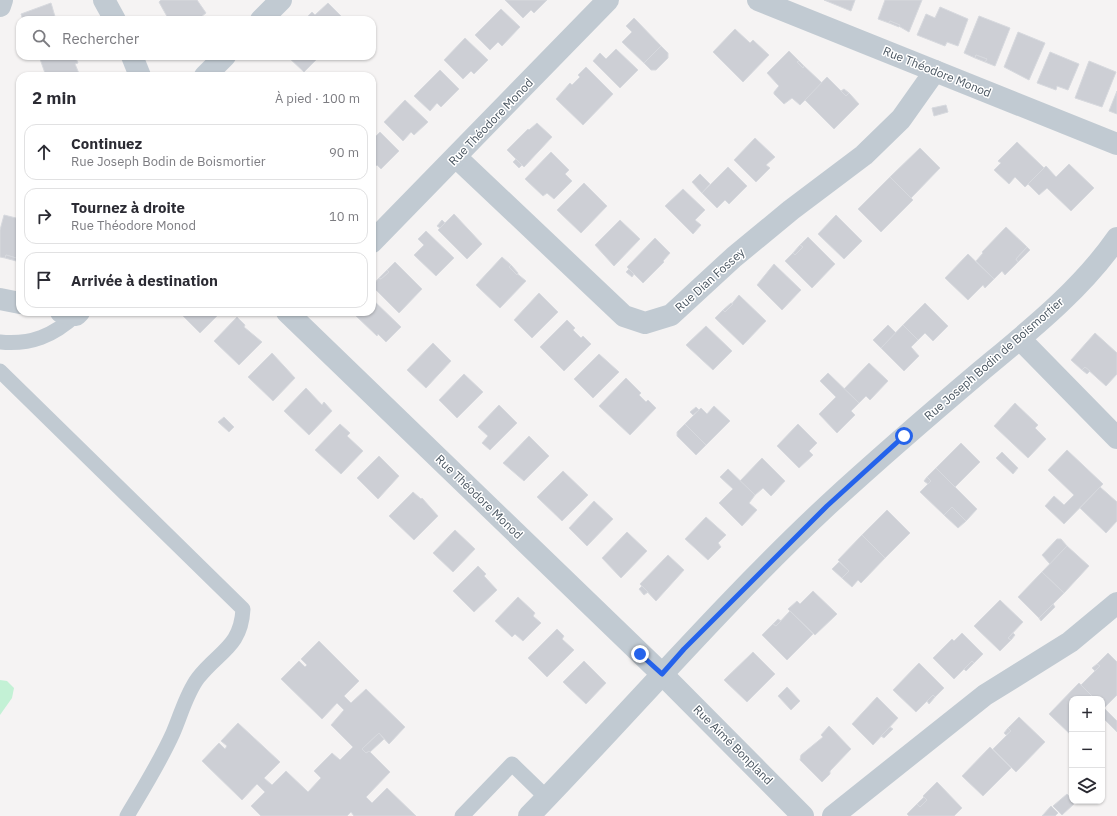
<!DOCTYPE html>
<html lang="fr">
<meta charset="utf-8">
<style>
:root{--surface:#fff;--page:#f2f2f3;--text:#2b2b33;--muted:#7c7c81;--line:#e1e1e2}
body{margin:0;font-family:"IBM Plex Sans",sans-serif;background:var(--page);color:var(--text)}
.controls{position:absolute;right:12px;bottom:12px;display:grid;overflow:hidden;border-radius:8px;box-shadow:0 1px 3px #0004}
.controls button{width:36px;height:36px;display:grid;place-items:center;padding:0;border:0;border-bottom:1px solid var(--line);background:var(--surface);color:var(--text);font:20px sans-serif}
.stop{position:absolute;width:12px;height:12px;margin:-9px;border:3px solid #2563eb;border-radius:50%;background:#fff}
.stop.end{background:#2563eb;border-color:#fff;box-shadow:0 1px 4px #0008}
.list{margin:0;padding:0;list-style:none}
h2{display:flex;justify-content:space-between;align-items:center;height:52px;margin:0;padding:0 16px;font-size:17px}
h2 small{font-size:13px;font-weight:400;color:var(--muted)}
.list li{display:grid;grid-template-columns:26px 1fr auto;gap:12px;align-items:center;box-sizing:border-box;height:56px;margin:0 8px 8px;padding:0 8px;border:1px solid var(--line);border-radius:12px}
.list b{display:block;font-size:15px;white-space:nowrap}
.list p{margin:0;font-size:13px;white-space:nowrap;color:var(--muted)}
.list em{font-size:13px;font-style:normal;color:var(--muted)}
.icon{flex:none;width:22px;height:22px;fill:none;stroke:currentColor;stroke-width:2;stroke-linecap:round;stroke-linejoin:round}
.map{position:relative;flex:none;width:1117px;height:816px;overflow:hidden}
.search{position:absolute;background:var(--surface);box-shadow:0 1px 3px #0004;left:16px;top:16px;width:360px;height:44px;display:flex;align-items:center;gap:10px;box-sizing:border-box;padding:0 14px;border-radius:12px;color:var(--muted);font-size:15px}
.panel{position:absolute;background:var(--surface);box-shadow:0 1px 3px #0004;left:16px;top:72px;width:360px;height:244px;border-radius:12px}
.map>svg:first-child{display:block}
.green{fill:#c3f1d5}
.building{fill:#cdcfd5;stroke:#d7d9de}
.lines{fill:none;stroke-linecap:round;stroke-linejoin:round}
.service{stroke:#c1cad2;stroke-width:15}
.minor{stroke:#c1cad2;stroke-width:22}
.route{stroke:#2563eb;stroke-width:5}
.labels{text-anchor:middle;stroke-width:3;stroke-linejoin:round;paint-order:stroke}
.street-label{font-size:12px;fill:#4a5661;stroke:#fff}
</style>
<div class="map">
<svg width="1117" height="816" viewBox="0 0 1117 816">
<rect width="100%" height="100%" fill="#f5f3f3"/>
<!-- green -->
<polygon class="green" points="0,680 7,681 14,688 12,698 0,715"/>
<!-- building -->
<g class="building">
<polygon points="161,0 197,0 206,13 197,20 169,20 159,2"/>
<polygon points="505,0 547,0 534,13 531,10 523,18"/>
<polygon points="824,0 855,0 851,11"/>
<polygon points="885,0 922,0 909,32 890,21 889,23 878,19"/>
<polygon points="51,3 56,20 23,20 21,14"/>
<polygon points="328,3 345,20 304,20 312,12 315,15"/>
<polygon points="940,7 968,19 958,46 947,42 945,46 917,35 926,14 935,18"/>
<polygon points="501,9 520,27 502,46 498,42 490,50 475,35"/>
<polygon points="979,16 1010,28 995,66 985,62 987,59 976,55 975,58 964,53"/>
<polygon points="634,18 661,46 644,63 622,42 632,32 626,26"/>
<polygon points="890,21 900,25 899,27 889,23"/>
<polygon points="735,29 750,43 753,40 769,55 743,82 713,52"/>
<polygon points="1018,32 1045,43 1029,80 1004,67"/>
<polygon points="465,38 488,60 474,74 471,71 463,79 444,60"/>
<polygon points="661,46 668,53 668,58 656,70 651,70 644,63"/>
<polygon points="616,49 638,70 620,88 593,61 600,53 606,59"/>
<polygon points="789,51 799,61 797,62 803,68 804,66 822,83 800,105 792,98 784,104 774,94 774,92 779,86 767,73"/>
<polygon points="1050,52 1079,64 1068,90 1057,86 1056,90 1037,83"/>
<polygon points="976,55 987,59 985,62 975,58"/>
<polygon points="39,56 75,56 78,63 75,64 80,76 46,76"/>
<polygon points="287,56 320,56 304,72"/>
<polygon points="799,61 804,66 803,68 797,62"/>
<polygon points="1089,61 1116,72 1102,107 1075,98"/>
<polygon points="586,67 613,94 583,125 556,99 570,83 572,85 580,77 578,75"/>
<polygon points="440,70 459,89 441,107 437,103 430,111 414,96"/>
<polygon points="827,77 846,96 849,93 859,104 834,129 805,100"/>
<polygon points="844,89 849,93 846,96 841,91"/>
<polygon points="1117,91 1117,114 1109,111"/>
<polygon points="405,100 428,122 414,135 411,132 403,141 384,122"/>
<polygon points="946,105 948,112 934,116 932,108"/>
<polygon points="537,123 552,137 524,167 507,150 528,129 529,130"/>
<polygon points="380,132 399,151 381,169 377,165 372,170 372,140"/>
<polygon points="755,138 775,157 766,165 770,168 756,182 734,160"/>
<polygon points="1017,142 1044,168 1025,187 1015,177 1009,184 994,170 1001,163 998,161"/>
<polygon points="920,148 940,168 911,198 890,177"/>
<polygon points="551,152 569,170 565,174 572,181 554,199 547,193 543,196 525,179"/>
<polygon points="516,159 522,165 519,168 513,162"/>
<polygon points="1069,164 1094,188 1071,211 1047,188 1039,195 1028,184 1046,166 1056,177"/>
<polygon points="728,167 747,186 729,204 725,200 717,208 702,193"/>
<polygon points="700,174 710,184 702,193 692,182"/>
<polygon points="890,177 913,200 881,232 858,209"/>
<polygon points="584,183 607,206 581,233 557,210"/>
<polygon points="683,189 705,210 695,220 701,225 693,234 665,206"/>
<polygon points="454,214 482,244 467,259 438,230"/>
<polygon points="4,215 20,219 20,259 6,255 5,258 0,257 0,230"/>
<polygon points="836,215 862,241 844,259 818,234"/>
<polygon points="442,220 445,223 440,228 437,226"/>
<polygon points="620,220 640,239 614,266 595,245"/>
<polygon points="1006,227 1027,247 1016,259 1018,262 1005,275 1002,271 994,279 976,261 983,253 982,252"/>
<polygon points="426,231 454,258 436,276 414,255 424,245 418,239"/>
<polygon points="808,237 835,264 812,288 785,261 793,253 795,255 803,247 800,245"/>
<polygon points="655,238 670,253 663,261 664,262 643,283 627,267"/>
<polygon points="800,245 803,247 795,255 793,253"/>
<polygon points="1027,247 1030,250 1018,262 1016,259"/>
<polygon points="968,254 994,279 985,288 983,285 968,300 945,278"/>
<polygon points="6,255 20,259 20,262 5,258"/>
<polygon points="502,257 511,265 509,267 526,281 500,308 476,285"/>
<polygon points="395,262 422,289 399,313 372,286 379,278 381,279 389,272 387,270"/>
<polygon points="774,264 801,290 782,310 757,285"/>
<polygon points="511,265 518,273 517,275 509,267"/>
<polygon points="629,269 634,274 632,277 626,272"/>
<polygon points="387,270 389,272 381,279 379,278"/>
<polygon points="539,293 558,312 532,338 514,320"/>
<polygon points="739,295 766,321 743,345 715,318 723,310 725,312"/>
<polygon points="372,299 401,327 386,342 378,334 377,336 355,315 358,312 372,312"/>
<polygon points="731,303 733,304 725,312 723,310"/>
<polygon points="925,303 948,326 933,341 925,333 918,340 903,325"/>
<polygon points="183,312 221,312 200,333 181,314"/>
<polygon points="237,317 245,325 244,327 262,342 239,365 214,341"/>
<polygon points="567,320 575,328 573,330 581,338 583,336 591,344 564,371 540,347"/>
<polygon points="888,325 896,333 881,348 873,340"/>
<polygon points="903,325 918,340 911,347 919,356 904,371 881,348"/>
<polygon points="706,326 732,351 713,370 686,345"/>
<polygon points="1095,333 1117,353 1117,374 1106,386 1085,367 1082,370 1071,360"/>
<polygon points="433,343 451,361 426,388 407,370"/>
<polygon points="272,353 295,378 273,401 248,377"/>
<polygon points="599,354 619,372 593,398 574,379"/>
<polygon points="869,363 888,381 870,400 866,396 859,403 844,389"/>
<polygon points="1085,367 1090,371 1087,374 1082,370"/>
<polygon points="828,373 859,403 851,411 855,415 837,433 819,414 836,397 820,381"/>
<polygon points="464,374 483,392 457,418 439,400"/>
<polygon points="626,378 641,393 639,395 646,402 648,400 656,408 630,435 599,406"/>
<polygon points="306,388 322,405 324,402 332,411 309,435 284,411"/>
<polygon points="1015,403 1038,425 1035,428 1046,439 1028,458 994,426"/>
<polygon points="499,405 517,423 490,450 482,443 488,436 478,427"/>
<polygon points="714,406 730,421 706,445 685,424 701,408 707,414"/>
<polygon points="696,407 699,410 693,415 690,412"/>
<polygon points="224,417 234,427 229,432 218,422"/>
<polygon points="340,424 350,433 347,436 363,451 341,474 315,450"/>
<polygon points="685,424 706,445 696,455 677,436 677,432"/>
<polygon points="798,424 817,443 809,451 813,455 799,468 777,446"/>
<polygon points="529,436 549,456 524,481 503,463"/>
<polygon points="961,443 980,462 955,487 936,468"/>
<polygon points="1067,450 1103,484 1064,524 1045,506 1054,496 1064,505 1074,495 1048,470"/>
<polygon points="1002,452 1018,468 1013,474 996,458"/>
<polygon points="379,456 399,476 378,499 357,478"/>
<polygon points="762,458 785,481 771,496 763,488 755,495 740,481"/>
<polygon points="936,468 977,509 966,521 952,507 944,515 920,492 931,481 927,477"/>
<polygon points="728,469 755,495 749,503 757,510 742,526 719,503 733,489 720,477"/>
<polygon points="563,471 588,495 562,521 537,497"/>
<polygon points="927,477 931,481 928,484 924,481"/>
<polygon points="1100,487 1117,502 1117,521 1106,533 1080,508"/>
<polygon points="413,492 421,499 422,498 438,516 414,540 389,516"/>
<polygon points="594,501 613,519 587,546 569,528"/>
<polygon points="952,507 966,521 958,528 944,515"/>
<polygon points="887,510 910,533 885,558 862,535"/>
<polygon points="706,517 726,535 718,543 721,547 708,560 685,539"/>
<polygon points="455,530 475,549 453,572 433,553"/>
<polygon points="627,532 647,551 621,578 602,558"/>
<polygon points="862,535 885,558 861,583 858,580 852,587 842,578 849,571 838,560"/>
<polygon points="1057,539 1061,539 1067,546 1050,564 1042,555"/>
<polygon points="1067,546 1089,566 1064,593 1042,572"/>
<polygon points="668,555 684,570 656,601 640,584"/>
<polygon points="839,562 849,571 842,578 832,569"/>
<polygon points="478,566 486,574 484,576 497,590 474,612 453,591"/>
<polygon points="1042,572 1064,593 1039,618 1018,597"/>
<polygon points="642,586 648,592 644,595 639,589"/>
<polygon points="813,591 837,614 815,635 788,609 797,601 800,604"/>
<polygon points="518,597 535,613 533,616 541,623 523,641 515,634 512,637 495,621"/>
<polygon points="1000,600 1023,622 1008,638 1011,640 1000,651 974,626"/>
<polygon points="1053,604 1055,607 1041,621 1039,618"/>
<polygon points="790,611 813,634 787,660 762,635 773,624 776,626"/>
<polygon points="778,619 781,621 776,626 773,624"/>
<polygon points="557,629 564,636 562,639 574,650 547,677 528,658"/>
<polygon points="962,633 983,654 974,663 972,661 954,679 933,658 952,639 954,641"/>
<polygon points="1013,633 1015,635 1011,640 1008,638"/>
<polygon points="319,641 359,681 344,696 351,703 366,689 405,727 389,744 379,733 362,749 366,753 369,751 390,772 366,797 372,803 387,788 416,816 354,816 351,812 347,816 261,816 251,806 265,792 257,784 242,800 202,761 219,743 225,749 227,746 221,741 238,723 280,762 264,778 272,785 286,771 308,792 321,778 314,771 332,753 340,760 353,747 331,725 344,710 337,703 322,719 281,679 299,661 305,667 307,665 301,659"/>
<polygon points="753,652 775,674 747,702 724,680"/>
<polygon points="1108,653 1117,662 1117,695 1104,708 1102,706 1102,699 1095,699 1081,685 1100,666 1097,664"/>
<polygon points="584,661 606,683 586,704 563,682"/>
<polygon points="972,661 974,663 966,671 964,669"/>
<polygon points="919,663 944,688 935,697 933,695 916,712 893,690"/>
<polygon points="1097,664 1100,666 1095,671 1092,668"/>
<polygon points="1079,683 1095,699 1072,699 1072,736 1049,714"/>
<polygon points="787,687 800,701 791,710 778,696"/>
<polygon points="933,695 935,697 929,704 927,701"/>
<polygon points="877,697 898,718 873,745 852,724"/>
<polygon points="1102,706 1117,721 1117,732 1102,717"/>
<polygon points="1019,717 1045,742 1016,772 993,749 1011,731 1008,728"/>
<polygon points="829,726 851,749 830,771 830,774 822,782 800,760 801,755 823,737 821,735"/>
<polygon points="890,727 893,729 884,738 881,736"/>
<polygon points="1008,728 1011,731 1006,735 1004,733"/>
<polygon points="379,733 384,739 370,752 369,751 366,753 362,749"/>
<polygon points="990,747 1011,768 983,796 962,776"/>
<polygon points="937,782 962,808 954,816 909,816 907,814 917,804 920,807 927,800 923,796"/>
<polygon points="1067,794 1075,803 1062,815 1053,806"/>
<polygon points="924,797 927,800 920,807 917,804"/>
<polygon points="1051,806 1058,813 1055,816 1042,816"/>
</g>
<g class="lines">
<!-- service -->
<g class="service">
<path d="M0 342C31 345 53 336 76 315"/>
<path d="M0 371 243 609C241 647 219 651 198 678 186 694 181 715 173 733 160 762 143 789 127 816"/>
<polyline points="462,816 512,764 547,798"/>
</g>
<!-- minor -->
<g class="minor">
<polyline points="104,0 115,20"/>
<polyline points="758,0 1117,144"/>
<polyline points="0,6 2,0"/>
<polyline points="261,20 281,0"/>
<polyline points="132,56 140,76"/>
<polyline points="205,76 225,56"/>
<polyline points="456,157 624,316 645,323 671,315 734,257 791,210 864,155 901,119 935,71"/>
<polyline points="372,242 608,0"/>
<polyline points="0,299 20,303"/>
<polyline points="61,312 76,315 79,312"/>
<polyline points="287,312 662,674 803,816"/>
<polyline points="1020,339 1117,438"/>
<path d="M529 816C629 713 723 603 828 505 878 459 929 415 981 371 1029 331 1081 290 1117 238"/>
<polyline points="833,816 985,695 1070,642 1117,603"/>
</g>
</g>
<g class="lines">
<!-- route -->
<polyline class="route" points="640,654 662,674 684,649 827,506 904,436"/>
</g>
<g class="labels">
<!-- street labels -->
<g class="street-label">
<text transform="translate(937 72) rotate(22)" y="4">Rue Théodore Monod</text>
<text transform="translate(491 122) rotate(-46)" y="4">Rue Théodore Monod</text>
<text transform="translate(710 280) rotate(-42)" y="4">Rue Dian Fossey</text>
<text transform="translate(994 359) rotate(-41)" y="4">Rue Joseph Bodin de Boismortier</text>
<text transform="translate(479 497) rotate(44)" y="4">Rue Théodore Monod</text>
<text transform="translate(733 745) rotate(45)" y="4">Rue Aimé Bonpland</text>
</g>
</g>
</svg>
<div class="controls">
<button>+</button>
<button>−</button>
<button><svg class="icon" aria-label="layers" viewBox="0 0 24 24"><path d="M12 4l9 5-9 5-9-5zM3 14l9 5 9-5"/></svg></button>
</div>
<div class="stop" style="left:904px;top:436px"></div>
<div class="stop end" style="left:640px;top:654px"></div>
<div class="search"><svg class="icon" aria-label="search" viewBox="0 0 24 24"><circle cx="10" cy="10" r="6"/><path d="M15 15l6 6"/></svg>Rechercher</div>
<section class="panel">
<h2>2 min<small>À pied · 100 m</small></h2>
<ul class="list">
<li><svg class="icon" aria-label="ahead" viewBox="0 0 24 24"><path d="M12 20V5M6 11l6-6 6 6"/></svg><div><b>Continuez</b><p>Rue Joseph Bodin de Boismortier</p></div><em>90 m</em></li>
<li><svg class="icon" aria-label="right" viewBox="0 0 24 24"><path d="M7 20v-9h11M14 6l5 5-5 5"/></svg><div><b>Tournez à droite</b><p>Rue Théodore Monod</p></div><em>10 m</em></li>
<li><svg class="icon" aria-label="arrive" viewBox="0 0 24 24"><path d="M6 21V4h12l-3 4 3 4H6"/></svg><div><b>Arrivée à destination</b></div></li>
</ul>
</section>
</div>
